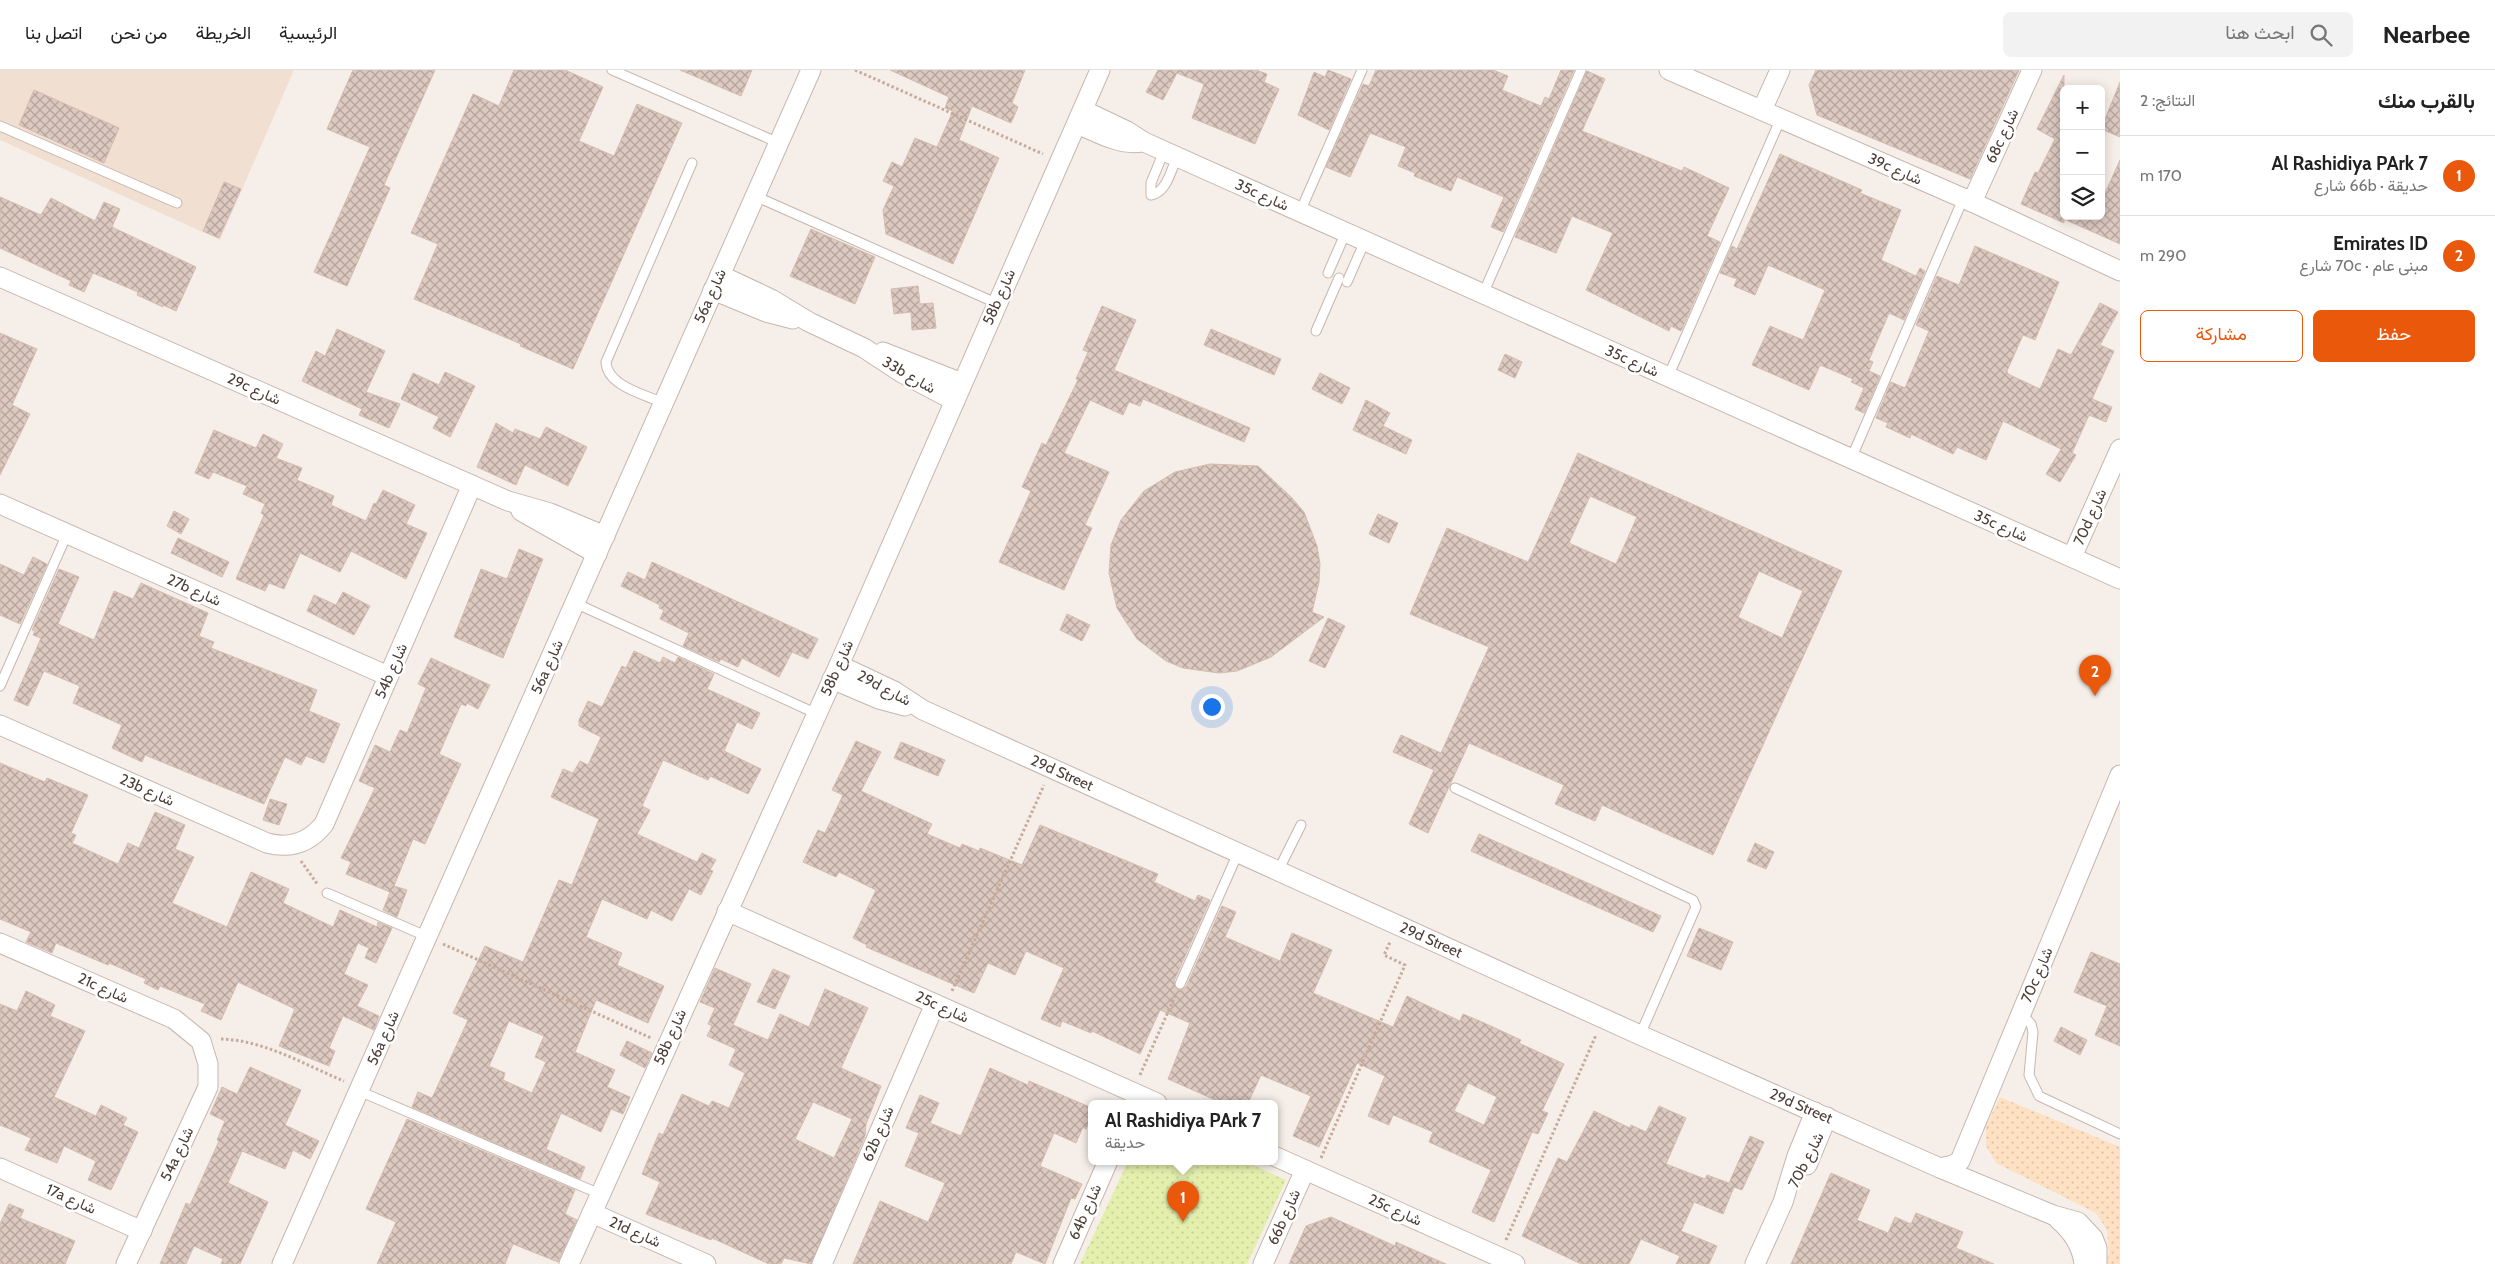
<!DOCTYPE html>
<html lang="ar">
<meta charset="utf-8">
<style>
:root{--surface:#fff;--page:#f2f2f2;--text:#222;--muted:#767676;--line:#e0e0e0;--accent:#ea580c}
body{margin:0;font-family:Cabin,Vazirmatn,sans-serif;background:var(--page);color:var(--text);direction:rtl}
.controls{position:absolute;right:15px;top:15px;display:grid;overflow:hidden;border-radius:8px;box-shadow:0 2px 12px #0003}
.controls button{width:45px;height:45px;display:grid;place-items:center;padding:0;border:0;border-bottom:1px solid var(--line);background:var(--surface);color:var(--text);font:25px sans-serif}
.you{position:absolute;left:1211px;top:636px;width:18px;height:18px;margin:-12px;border:4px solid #fff;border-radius:50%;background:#1a73e8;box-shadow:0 0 0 8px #1a73e833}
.badge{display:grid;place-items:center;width:32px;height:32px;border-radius:50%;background:var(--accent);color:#fff;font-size:16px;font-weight:700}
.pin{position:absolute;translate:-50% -41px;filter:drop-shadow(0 1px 2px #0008)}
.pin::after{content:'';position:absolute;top:26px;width:18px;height:15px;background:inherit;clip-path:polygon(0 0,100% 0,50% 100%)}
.popup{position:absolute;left:1088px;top:1030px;width:190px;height:65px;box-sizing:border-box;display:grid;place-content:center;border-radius:8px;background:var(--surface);filter:drop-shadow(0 1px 4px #0005);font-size:16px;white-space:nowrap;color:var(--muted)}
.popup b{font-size:19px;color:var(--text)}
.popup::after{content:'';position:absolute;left:50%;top:100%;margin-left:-10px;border:10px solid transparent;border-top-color:var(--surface)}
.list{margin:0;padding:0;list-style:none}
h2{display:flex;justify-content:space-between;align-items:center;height:65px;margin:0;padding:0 20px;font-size:21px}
h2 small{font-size:16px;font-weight:400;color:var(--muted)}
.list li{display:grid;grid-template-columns:32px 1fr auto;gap:15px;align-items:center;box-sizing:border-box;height:80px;padding:0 20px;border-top:1px solid var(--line)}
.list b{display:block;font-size:19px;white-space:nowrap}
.list p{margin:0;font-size:16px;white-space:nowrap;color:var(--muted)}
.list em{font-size:16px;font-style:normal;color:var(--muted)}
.actions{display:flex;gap:10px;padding:15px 20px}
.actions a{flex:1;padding:11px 0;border:1px solid var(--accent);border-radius:8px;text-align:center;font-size:18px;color:var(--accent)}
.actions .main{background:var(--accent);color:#fff}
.icon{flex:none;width:28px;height:28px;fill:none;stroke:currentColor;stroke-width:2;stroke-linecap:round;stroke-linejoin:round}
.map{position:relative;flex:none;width:2120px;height:1194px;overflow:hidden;direction:ltr}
header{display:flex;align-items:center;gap:30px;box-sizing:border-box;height:70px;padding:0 25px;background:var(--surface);border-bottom:1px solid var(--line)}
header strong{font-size:24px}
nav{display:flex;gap:28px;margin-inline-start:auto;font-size:18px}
.search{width:350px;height:45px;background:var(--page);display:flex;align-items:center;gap:12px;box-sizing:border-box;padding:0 18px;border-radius:8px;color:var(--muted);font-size:19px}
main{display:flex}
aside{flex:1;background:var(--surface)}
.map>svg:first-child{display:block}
.education{fill:#f1dfd2}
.sand{fill:url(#sand-dots)}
.park{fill:url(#park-dots)}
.building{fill:url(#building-cross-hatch);stroke:#d5bcaf;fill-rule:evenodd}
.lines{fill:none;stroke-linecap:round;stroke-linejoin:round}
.service-casing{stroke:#c6b6ad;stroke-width:11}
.minor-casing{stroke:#c6b6ad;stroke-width:21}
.path{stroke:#c7aa9a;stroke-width:3;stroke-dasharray:2.5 2.5;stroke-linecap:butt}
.service{stroke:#fff;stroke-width:9}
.minor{stroke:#fff;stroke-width:19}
.labels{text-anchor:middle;stroke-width:5;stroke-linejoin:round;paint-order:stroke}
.street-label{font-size:15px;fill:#4b3d36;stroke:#fff}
</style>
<header>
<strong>Nearbee</strong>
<div class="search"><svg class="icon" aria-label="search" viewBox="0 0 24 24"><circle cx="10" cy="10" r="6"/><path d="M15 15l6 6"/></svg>ابحث هنا</div>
<nav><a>الرئيسية</a><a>الخريطة</a><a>من نحن</a><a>اتصل بنا</a></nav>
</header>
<main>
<aside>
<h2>بالقرب منك<small>النتائج: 2</small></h2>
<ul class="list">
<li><span class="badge">1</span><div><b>Al Rashidiya PArk 7</b><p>حديقة · 66b شارع</p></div><em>170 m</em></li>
<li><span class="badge">2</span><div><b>Emirates ID</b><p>مبنى عام · 70c شارع</p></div><em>290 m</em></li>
</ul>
<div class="actions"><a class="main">حفظ</a><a>مشاركة</a></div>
</aside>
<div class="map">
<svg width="2120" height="1194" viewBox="0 0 2120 1194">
<defs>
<pattern id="sand-dots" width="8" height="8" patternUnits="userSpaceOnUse" patternTransform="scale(1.25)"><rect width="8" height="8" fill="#fee0c2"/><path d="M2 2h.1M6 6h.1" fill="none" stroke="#dbc1a7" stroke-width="1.8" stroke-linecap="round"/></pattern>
<pattern id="park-dots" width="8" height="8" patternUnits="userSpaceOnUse" patternTransform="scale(1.25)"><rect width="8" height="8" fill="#e4efae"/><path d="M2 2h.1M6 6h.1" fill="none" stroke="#c5ce96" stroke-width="1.8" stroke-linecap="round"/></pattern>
<pattern id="building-cross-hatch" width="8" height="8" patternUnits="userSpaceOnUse" patternTransform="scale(1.25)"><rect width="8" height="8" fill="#dcc9c0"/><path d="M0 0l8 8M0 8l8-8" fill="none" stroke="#b4a49d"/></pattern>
</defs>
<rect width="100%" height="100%" fill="#f6efe9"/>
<!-- education -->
<polygon class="education" points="0,0 294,0 220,170 0,70"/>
<!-- sand -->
<polygon class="sand" points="2000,1027 2120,1077 2120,1194 2106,1194 2109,1182 2107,1160 2096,1143 1996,1093 1986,1076 1986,1056"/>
<!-- park -->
<polygon class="park" points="1128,1091 1244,1091 1286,1110 1247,1194 1080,1194"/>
<!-- building -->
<g class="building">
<polygon points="353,0 435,0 384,115 390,118 347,216 314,202 370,77 327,59"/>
<polygon points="514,0 565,0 603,17 579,71 614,86 637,34 682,53 573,299 520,276 521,274 414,229 438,174 411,163 473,24 499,36"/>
<polygon points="680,0 752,0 741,26"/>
<polygon points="890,0 1025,0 1012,33 1018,37 1011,53 972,36 959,70 999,88 953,194 886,164 883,140 894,116 883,111 892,92 902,97 915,68 937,77 953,41 945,38 949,27"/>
<polygon points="1158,0 1256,0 1267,4 1264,12 1279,19 1255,74 1192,48 1204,14 1177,3 1163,30 1146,22"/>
<polygon points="1328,0 1351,9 1329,60 1298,45 1314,2 1325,7"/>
<polygon points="1376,0 1493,0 1508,6 1502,20 1541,36 1545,27 1549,29 1561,0 1574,0 1503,162 1491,157 1504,127 1457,107 1451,121 1414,106 1415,103 1398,96 1406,77 1370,63 1350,107 1326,97 1363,14 1369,16"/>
<polygon points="1816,0 2019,0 1970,109 1817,45 1809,15"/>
<polygon points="1587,1 1605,9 1582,61 1682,101 1684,97 1729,118 1707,166 1720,172 1681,261 1671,256 1669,261 1586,220 1613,163 1572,146 1556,183 1515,167"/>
<polygon points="2064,5 2064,146 2101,146 2101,132 2120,90 2120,174 2064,149 2064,153 2021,134 2035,102 2038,103 2055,69 2037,59"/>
<polygon points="2120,12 2120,67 2101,59"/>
<polygon points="34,20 119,58 104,93 19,55"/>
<polygon points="1780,84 1862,120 1860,123 1901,140 1881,190 1916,206 1920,198 1925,201 1904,250 1889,243 1869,290 1873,292 1869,301 1880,306 1864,343 1855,339 1864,318 1851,312 1853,309 1820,295 1809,320 1752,295 1770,256 1803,270 1825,220 1768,195 1755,225 1734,216 1737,209 1720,203 1732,176 1737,179"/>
<polygon points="224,112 241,119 219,168 203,161"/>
<polygon points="0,127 41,145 51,128 95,151 104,132 120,139 112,157 196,197 176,241 163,235 163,237 137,225 138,222 93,203 84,222 69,215 71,211 0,178"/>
<polygon points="811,159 875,187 855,234 790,206"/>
<polygon points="1975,176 2059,212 2035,270 2023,265 2007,301 2008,304 2040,319 2058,279 2071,285 2100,233 2118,242 2100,275 2114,281 2092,329 2112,337 2106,352 2089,345 2072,383 2076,385 2060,412 2046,404 2061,379 2003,351 1986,390 1957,377 1953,384 1911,364 1910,368 1886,357 1888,353 1876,348 1891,312 1905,318 1929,261 1916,255 1937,206 1959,215"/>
<polygon points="918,216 920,234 933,233 936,258 912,260 911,242 894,244 891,219"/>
<polygon points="1102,236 1136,250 1114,300 1250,358 1244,372 1143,329 1140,336 1129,332 1123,345 1090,330 1064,383 1109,402 1085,455 1092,458 1064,520 999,492 1031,421 1022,417 1042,373 1046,375 1078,310 1076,309 1088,282 1083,280"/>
<polygon points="337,259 385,281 366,322 400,334 389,358 359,345 362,339 302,311 316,281 325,286"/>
<polygon points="1211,259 1281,289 1274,305 1204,275"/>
<polygon points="0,263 37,279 12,335 30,344 0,405"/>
<polygon points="1505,284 1522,292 1515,308 1498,300"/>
<polygon points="445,302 475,316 450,367 433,358 439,347 401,329 413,303 439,315"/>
<polygon points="1320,303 1350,318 1342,334 1312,319"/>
<polygon points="1366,330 1390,343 1383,356 1412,370 1406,384 1353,360"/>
<polygon points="496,353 513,363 515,359 540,369 546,357 587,377 568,416 525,395 516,415 477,397"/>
<polygon points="214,360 256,378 263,364 283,374 276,388 302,398 297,410 334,426 331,435 366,451 374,433 376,434 383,420 415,435 406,454 427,463 406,509 351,481 340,502 300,483 284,519 269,513 265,521 236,509 264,445 261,443 265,434 243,424 247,416 213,402 209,409 195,403"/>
<path d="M1578 383 1842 501 1713 785 1602 735 1595 751 1555 734 1564 715 1469 673 1428 763 1409 754 1434 700 1393 682 1401 665 1441 683 1489 577 1410 544 1447 458 1528 492ZM1590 426 1637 447 1616 494 1569 473ZM1759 501 1803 521 1782 568 1738 547Z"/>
<polygon points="1210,394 1258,396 1292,428 1304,442 1317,476 1320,494 1319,512 1312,542 1324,547 1271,587 1237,601 1219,603 1183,598 1166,591 1137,569 1117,538 1109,503 1111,475 1121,450 1144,421 1175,402"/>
<polygon points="174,441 189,449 181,464 167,456"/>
<polygon points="1378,444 1398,453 1389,473 1369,464"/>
<polygon points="178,468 229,492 222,507 171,483"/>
<polygon points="519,479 543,489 503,588 454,567 481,499 507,509"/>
<polygon points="33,487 47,494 20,554 0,545 0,494 24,505"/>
<polygon points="652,492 818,569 808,589 792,582 779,607 742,588 738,597 721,589 719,592 683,576 689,563 660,549 664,540 659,538 660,535 621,516 628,502 645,510"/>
<polygon points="59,499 79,507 58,554 94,570 114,521 133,529 141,513 208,543 199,566 214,572 211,578 317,620 309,641 340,654 324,693 306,686 301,695 285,687 264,734 145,685 142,692 112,678 122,655 73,633 80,616 44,601 28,636 14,630 41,568 33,565 35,561 32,560"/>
<polygon points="343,522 370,536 354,565 307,541 314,525 336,535"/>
<polygon points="1067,544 1090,555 1082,571 1060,560"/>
<polygon points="1328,548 1345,556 1325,598 1309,591"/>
<path d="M634 581 660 593 663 587 675 593 678 587 714 604 707 619 760 643 752 659 737 652 724 681 761 699 748 724 710 706 708 710 663 690 642 736 650 740 637 764 697 792 702 783 716 790 710 800 713 801 701 825 689 819 672 851 651 840 647 849 602 829 586 867 622 883 617 895 664 916 648 953 596 930 575 982 615 1000 607 1017 630 1027 623 1044 611 1039 601 1062 561 1043 546 1079 585 1097 580 1109 412 1037 418 1022 432 1028 453 983 468 950 453 943 485 876 523 892 559 810 572 815 599 749 551 727 563 699 573 703 580 691 588 695 601 667 579 656V650L588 631 602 637 622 596 626 598ZM509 951 544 966 535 987 546 992 532 1023 503 1010 505 1003 489 996Z"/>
<polygon points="431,588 490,615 478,639 467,633 466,636 461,634 439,684 461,694 425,774 413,769 394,816 407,820 397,847 383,840 390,822 346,804 351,792 341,788 375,718 359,711 375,675 390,682 400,660 407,663 426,618 418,614"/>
<path d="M856 671 881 682 861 721 932 754 927 764 960 778 962 774 979 781 980 778 1022 795 1040 755 1158 804 1154 812 1195 831 1198 825 1210 830 1174 911 1177 919 1181 920 1186 917 1222 836 1236 842 1225 867 1280 891 1292 863 1332 880 1313 923 1393 957 1407 926 1460 951 1463 944 1482 952 1521 970 1519 973 1564 994 1542 1041 1548 1043 1538 1064 1532 1062 1494 1152 1472 1142 1491 1100 1429 1072 1433 1062 1393 1045 1389 1055 1368 1046 1385 1006 1357 993 1319 1077 1293 1066 1311 1026 1261 1005 1248 1033H1222L1168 1009 1190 953 1160 940 1140 984 1092 961 1091 963 1062 951 1060 957 1041 949 1064 898 1026 881 1015 905 988 893 974 923 866 877 867 875 853 868 876 820 839 802 836 807 803 792 818 760 825 763 843 725 832 720ZM1468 1013 1497 1027 1484 1055 1454 1041Z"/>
<polygon points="901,672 945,690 938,706 894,688"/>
<polygon points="0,693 45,712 47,708 88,725 71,763 76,765 72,773 118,794 128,773 139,778 155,742 185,755 175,779 194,787 172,833 227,857 251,802 289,819 283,833 333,857 340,840 377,857 378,852 392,858 376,893 365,888 369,878 358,873 344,904 368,915 357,936 379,946 374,960 343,946 329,978 335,981 329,996 279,976 295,939 238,912 221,950 201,941 205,934 160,916 158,920 144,913 146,909 109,893 108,895 56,873 52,883 26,872 31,862 0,849"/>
<polygon points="270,729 287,734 279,755 263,750"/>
<polygon points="1479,764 1661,846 1653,862 1471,781"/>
<polygon points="1755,773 1774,782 1766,799 1747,791"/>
<polygon points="1699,858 1733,872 1721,900 1687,886"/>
<polygon points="2091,882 2120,894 2120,976 2095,965 2107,936 2074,922"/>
<path d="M715 898 751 914 733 955 768 970 780 944 809 957 825 919 868 938 841 998 881 1016 866 1054 865 1066 811 1194 784 1188 781 1194H769L712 1168 711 1170 646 1144 660 1112 642 1104 659 1063 663 1065 682 1024 709 1036 712 1031 729 1038 745 1003 729 995 736 979 707 966 712 956 708 954 715 938 700 932ZM813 1032 852 1049 834 1088 795 1069Z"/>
<polygon points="773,899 790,906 775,939 757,932"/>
<polygon points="26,921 55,935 50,946 85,961 54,1027 96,1046 101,1035 127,1048 123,1055 138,1062 111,1120 88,1110 96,1091 64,1076 57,1093 25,1080 31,1068 0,1055 0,934 17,941"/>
<polygon points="2061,957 2087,970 2080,985 2054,971"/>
<polygon points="627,971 652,983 645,998 620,985"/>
<polygon points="250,997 301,1020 285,1055 319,1071 310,1089 293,1080 285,1099 242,1081 228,1113 268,1132 240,1194 221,1194 223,1189 194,1176 186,1194 160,1194 186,1133 190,1135 219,1071 217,1070 225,1051 210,1044 222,1017 237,1024"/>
<polygon points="990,998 1028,1015 1029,1011 1092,1038 1092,1045 1086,1059 1083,1057 1076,1073 1054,1063 1040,1096 1082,1114 1075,1129 1071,1128 1045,1194 1016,1182 1011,1194 853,1194 880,1131 928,1152 945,1113 905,1096 919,1063 906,1058 920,1025 939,1033 930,1053 961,1066"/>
<polygon points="1659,1036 1686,1048 1666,1094 1705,1109 1707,1105 1729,1113 1750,1066 1764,1072 1742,1120 1734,1117 1723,1144 1694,1132 1681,1161 1717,1176 1709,1194 1676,1194 1680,1186 1641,1169 1629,1194 1581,1194 1522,1166 1558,1088 1567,1092 1594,1041 1630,1058 1631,1055 1646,1062"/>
<polygon points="407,1049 575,1120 565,1144 577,1150 558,1192 513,1174 505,1194 377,1194 396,1152 366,1139"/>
<polygon points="1831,1103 1870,1120 1857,1150 1888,1163 1895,1147 1911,1154 1916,1143 1963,1162 1956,1178 1994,1194 1791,1194"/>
<polygon points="9,1134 24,1140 20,1148 75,1171 65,1194 0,1194 0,1154"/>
<polygon points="1331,1147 1395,1176 1396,1172 1446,1194 1289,1194 1306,1156"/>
</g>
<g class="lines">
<!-- service casing -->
<g class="service-casing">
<g id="service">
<polyline points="612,0 779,73"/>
<polyline points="0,56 177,133"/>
<path d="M1164 81 1151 113V125C1167 122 1171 100 1177 87"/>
<polyline points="755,126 996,233"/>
<polyline points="1300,142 1362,0"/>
<polyline points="1328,203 1346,162"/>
<polyline points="1347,212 1365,171"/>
<polyline points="1483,224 1581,0"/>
<polyline points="1316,261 1339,208"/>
<polyline points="1668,307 1781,48"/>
<path d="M663 333C644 324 607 316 606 292L692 93"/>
<polyline points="1851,389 1963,129"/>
<polyline points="575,533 817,644"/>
<polyline points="0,616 67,464"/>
<polyline points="1455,718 1693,830 1696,837 1640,965"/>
<polyline points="1278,801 1301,755"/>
<polyline points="327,823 428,867"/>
<polyline points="1180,914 1238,783"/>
<polyline points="2021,943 2031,954 2033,962 2029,1005 2039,1026 2120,1064"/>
<polyline points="359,1021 600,1124"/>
</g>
</g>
<!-- minor casing -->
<g class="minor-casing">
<g id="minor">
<polyline points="1669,0 1972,132 2120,201"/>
<polyline points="1083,40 1127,61 1144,72 2120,509"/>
<polyline points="1762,40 1780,0"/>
<path d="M1077 54C1097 62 1120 76 1142 72"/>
<polyline points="1972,132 2032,0"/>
<polyline points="720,205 771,229 809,252 864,278 902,303 955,331"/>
<polyline points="0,207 508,431 550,443 605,466"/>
<polyline points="713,220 766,242 793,249"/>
<polyline points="883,282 962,313"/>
<polyline points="0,434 388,606"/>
<polyline points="521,441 597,484"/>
<polyline points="2072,487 2120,379"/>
<polyline points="839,595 894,621 923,640 1640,965 1940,1098 1953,1095 1960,1091 2120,705"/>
<polyline points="832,609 879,629 905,636"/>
<path d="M0 655 267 773C290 779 309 773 324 754L472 415"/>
<polyline points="727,841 1157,1033"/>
<polyline points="0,873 174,949 201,971 208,994 208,1017 126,1194"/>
<polyline points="1274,1086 1515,1194"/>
<polyline points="1807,1095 1827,1047"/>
<polyline points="0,1098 142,1161"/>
<polyline points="1940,1098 2053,1145 2078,1152 2093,1168 2097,1178 2097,1194"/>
<polyline points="592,1143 706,1194"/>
<path d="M2058 1149C2072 1161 2082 1175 2084 1194"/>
<polyline points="282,1194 811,0"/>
<polyline points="569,1194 839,595 1100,0"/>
<polyline points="822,1194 935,934"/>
<polyline points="1063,1194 1108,1091"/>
<polyline points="1263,1194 1305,1100"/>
<polyline points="1755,1194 1783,1132 1797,1086 1815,1042"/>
</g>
</g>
<!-- path -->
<g class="path">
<polyline points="855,0 1043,84"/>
<polyline points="301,791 318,815"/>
<polyline points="443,874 651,968"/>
<polyline points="952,921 1044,715"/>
<path d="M221 969C264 970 305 995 344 1011"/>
<polyline points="1140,1005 1175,926"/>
<polyline points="1321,1088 1405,895 1384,885 1390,872"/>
<polyline points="1506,1170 1596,965"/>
</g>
<!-- service -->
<use href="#service" class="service"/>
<!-- minor -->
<use href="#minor" class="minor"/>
</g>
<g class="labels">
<!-- street labels -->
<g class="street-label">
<text transform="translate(2002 66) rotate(-65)" y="5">68c شارع</text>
<text transform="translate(1895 99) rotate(24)" y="5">39c شارع</text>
<text transform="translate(1262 125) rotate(24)" y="5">35c شارع</text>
<text transform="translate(710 226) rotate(-66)" y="5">56a شارع</text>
<text transform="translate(999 227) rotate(-66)" y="5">58b شارع</text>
<text transform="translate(1632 291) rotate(24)" y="5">35c شارع</text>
<text transform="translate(909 305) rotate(30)" y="5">33b شارع</text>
<text transform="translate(254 319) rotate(24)" y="5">29c شارع</text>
<text transform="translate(2090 447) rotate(-66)" y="5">70d شارع</text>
<text transform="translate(2001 456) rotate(24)" y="5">35c شارع</text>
<text transform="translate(194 520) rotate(24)" y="5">27b شارع</text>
<text transform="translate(547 597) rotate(-66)" y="5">56a شارع</text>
<text transform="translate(837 598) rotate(-66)" y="5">58b شارع</text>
<text transform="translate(391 601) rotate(-66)" y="5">54b شارع</text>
<text transform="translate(884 618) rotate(28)" y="5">29d شارع</text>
<text transform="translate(1062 703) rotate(24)" y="5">29d Street</text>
<text transform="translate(147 720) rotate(24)" y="5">23b شارع</text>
<text transform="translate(1431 870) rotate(24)" y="5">29d Street</text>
<text transform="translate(2037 905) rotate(-67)" y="5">70c شارع</text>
<text transform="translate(103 918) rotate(24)" y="5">21c شارع</text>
<text transform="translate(942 937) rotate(24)" y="5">25c شارع</text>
<text transform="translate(670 967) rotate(-66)" y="5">58b شارع</text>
<text transform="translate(383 968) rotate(-66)" y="5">56a شارع</text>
<text transform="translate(1801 1036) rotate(23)" y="5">29d Street</text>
<text transform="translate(878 1064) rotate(-67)" y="5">62b شارع</text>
<text transform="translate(177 1084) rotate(-65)" y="5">54a شارع</text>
<text transform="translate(1806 1090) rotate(-63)" y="5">70b شارع</text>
<text transform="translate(71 1129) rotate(24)" y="5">17a شارع</text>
<text transform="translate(1395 1140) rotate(24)" y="5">25c شارع</text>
<text transform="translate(1085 1142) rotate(-66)" y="5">64b شارع</text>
<text transform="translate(1284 1147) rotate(-66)" y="5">66b شارع</text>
<text transform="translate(635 1162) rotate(24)" y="5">21d شارع</text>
</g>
</g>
</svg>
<div class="controls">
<button>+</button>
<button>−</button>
<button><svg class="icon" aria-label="layers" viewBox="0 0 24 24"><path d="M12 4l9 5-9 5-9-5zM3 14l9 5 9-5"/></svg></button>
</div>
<div class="you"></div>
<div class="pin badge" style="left:1183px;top:1152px">1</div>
<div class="popup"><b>Al Rashidiya PArk 7</b>حديقة</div>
<div class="pin badge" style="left:2095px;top:626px">2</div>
</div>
</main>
